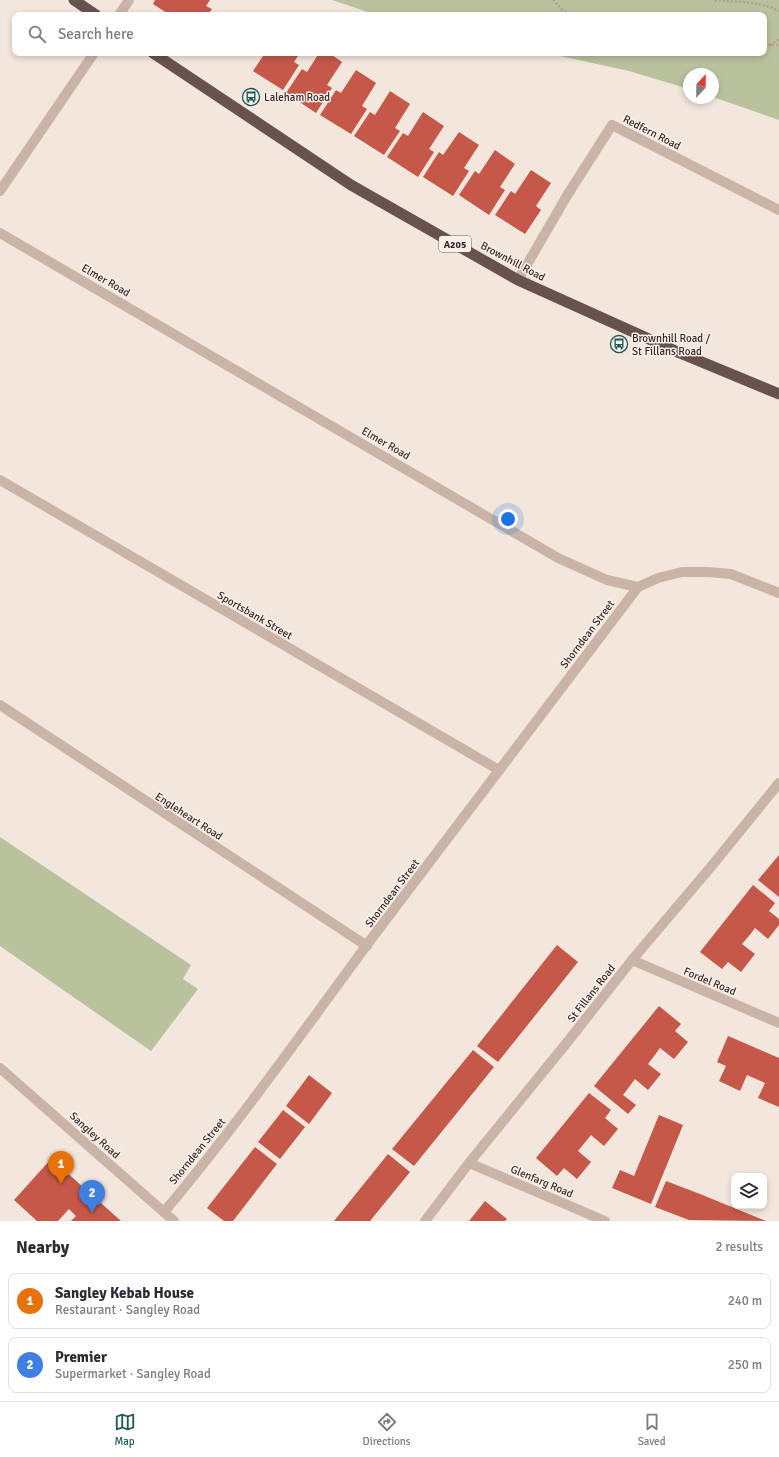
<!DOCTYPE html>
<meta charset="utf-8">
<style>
:root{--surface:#fff;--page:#f7f7f7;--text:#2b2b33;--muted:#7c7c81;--line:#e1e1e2;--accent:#1e5956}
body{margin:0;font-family:Signika,sans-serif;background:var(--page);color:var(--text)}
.controls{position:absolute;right:12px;bottom:12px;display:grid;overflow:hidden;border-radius:8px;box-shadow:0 2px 6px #0003}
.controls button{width:36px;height:36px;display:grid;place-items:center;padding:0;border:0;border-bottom:1px solid var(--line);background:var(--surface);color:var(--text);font:20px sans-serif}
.compass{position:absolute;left:683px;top:68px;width:36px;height:36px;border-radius:50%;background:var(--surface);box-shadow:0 2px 6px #0003;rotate:22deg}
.you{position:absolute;left:508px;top:519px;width:14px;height:14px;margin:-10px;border:3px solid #fff;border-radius:50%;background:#1a73e8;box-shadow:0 0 0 6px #1a73e833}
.badge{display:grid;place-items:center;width:26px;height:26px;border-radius:50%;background:var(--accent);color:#fff;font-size:13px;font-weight:700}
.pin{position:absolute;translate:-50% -33px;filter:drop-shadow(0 1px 2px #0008)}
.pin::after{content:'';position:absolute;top:21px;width:14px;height:12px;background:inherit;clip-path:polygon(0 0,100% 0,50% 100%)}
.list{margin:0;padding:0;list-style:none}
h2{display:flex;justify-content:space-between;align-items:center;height:52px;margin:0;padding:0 16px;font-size:17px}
h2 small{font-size:13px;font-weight:400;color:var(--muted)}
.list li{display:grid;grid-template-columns:26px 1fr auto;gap:12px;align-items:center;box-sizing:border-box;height:56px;margin:0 8px 8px;padding:0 8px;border:1px solid var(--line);border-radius:8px}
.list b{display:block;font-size:15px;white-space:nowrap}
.list p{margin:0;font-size:13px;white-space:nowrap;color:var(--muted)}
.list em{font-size:13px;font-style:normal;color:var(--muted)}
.icon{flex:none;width:22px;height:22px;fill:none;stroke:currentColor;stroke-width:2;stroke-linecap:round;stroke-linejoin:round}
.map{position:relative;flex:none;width:779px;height:1221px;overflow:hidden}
.search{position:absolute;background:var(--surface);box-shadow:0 2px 6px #0003;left:12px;right:12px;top:12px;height:44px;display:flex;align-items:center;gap:10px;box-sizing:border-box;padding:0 14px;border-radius:8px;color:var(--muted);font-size:15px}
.sheet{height:180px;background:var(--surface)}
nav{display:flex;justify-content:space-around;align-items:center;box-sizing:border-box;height:56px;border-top:1px solid var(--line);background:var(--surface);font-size:11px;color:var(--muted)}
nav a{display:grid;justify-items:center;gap:2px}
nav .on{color:var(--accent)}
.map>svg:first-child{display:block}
.green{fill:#b9c19d}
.building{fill:#c55848}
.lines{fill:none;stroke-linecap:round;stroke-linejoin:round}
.path{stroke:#b69e93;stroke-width:2.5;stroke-dasharray:2 2;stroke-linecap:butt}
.minor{stroke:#cab4a8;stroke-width:10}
.tertiary{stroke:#cab4a8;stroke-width:10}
.trunk{stroke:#68524d;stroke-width:11}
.labels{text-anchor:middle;stroke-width:3;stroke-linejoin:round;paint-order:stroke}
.shield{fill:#faf0e9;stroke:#726663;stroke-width:1}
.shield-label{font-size:10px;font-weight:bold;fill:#372b29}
.poi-label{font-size:11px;fill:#372b29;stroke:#faf0e9;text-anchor:start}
.street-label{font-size:11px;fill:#372b29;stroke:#faf0e9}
</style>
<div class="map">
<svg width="779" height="1221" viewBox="0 0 779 1221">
<rect width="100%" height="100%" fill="#f2e6dd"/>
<!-- green -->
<g class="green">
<polygon points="332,0 779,0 779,120 713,97 713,74 689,74 689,89 629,71 546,53 764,53 764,15 377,15"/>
<polygon points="0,837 191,965 183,979 198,989 151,1051 0,946"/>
</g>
<!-- building -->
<g class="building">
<polygon points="155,0 210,0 206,6 212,9 208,15 170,15 153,4"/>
<polygon points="265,53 300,53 294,62 299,65 283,90 253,71"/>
<polygon points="319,53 329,53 342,62 327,85 332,88 316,113 286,93 302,69 307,72"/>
<polygon points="356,70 376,83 362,106 367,109 351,134 320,115 336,90 341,93"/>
<polygon points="390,91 410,104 395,128 400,131 384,155 354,136 370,112 375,115"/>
<polygon points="423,112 444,126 429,149 434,152 418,177 387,157 403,133 408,136"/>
<polygon points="459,132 479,145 464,168 469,171 453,196 423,177 439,152 443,155"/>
<polygon points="495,150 515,164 500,187 505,190 489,215 459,195 475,171 479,174"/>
<polygon points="531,170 551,183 536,206 541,210 525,234 495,215 511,191 515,194"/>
<polygon points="779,855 779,897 758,880"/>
<polygon points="753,885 775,903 769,911 779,919 779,925 768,939 755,928 749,936 742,944 755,954 741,972 728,962 722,969 700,952"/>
<polygon points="557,945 578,962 498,1062 477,1046"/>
<polygon points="659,1006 681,1024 675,1031 688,1042 674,1059 660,1048 648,1064 661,1074 648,1090 635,1079 623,1095 636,1105 628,1114 594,1086"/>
<polygon points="728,1036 779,1058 779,1107 758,1098 765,1083 747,1075 740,1091 719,1081 726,1066 717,1062"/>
<polygon points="473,1050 494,1067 414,1166 392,1149"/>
<polygon points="309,1075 332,1093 309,1124 286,1106"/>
<polygon points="589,1093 611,1110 605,1118 618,1129 604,1146 591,1135 578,1151 591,1162 577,1179 564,1168 557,1176 536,1158"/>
<polygon points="283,1110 305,1127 280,1159 258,1142"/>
<polygon points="659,1115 683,1125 651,1204 612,1188 620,1170 634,1176"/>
<polygon points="255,1147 277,1164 233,1221 224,1221 207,1208"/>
<polygon points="388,1154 410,1172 370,1221 334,1221"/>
<polygon points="51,1159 64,1170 121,1221 71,1221 76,1216 69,1209 58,1221 37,1221 14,1200"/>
<polygon points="666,1181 700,1194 766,1221 689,1220 655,1207"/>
<polygon points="485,1201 507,1219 505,1221 469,1221"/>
</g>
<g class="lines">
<!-- path -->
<g class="path">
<polyline points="553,0 567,15"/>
<path d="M715 0C736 2 759 1 779 11"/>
<polyline points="764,45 779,45"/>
<polyline points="770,45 779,39"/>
</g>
<!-- minor -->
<g class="minor">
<polyline points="119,15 129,0"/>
<polyline points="0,191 94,53"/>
<polyline points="0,233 558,558 607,580 638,587 658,578 682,572 708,572 731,574 779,593"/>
<polyline points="518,280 568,194 612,125 779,210"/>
<polyline points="0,480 499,770"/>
<polyline points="0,705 367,946"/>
<polyline points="632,960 779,1023"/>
<polyline points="469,1163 605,1221"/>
<path d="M164 1212C237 1125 302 1033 369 942 458 823 548 705 638 587"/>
<polyline points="425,1221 469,1163 569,1040 632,960 710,868 779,783"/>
</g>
<!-- tertiary -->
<polyline class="tertiary" points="0,1068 174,1221"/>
<!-- trunk -->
<g class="trunk">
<polyline points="74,0 96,15"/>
<polyline points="153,53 351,185 518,280 680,353 779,394"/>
</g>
</g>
<!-- icons -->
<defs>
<g id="bus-ring" transform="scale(0.9)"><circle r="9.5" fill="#faf0e9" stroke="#1e5956" stroke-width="1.5"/><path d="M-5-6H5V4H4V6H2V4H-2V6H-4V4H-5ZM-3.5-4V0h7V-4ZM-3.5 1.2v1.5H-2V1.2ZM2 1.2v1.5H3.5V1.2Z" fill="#1e5956"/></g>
</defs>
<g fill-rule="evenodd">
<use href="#bus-ring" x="251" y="97"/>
<use href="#bus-ring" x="619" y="344"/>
</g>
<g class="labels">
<!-- shield labels -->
<rect class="shield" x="439" y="236" width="32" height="16" rx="3"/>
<g class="shield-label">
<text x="455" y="248">A205</text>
</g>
<!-- poi labels -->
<g class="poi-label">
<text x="264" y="101">Laleham Road</text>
<text x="632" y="342">Brownhill Road /<tspan x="632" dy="13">St Fillans Road</tspan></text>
</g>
<!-- street labels -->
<g class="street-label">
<text transform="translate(652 132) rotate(27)" y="4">Redfern Road</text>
<text transform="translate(513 261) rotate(28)" y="4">Brownhill Road</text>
<text transform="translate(106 280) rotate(30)" y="4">Elmer Road</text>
<text transform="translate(386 443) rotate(30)" y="4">Elmer Road</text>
<text transform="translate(255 615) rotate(30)" y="4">Sportsbank Street</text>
<text transform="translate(587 634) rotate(-53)" y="4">Shorndean Street</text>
<text transform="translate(189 816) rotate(33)" y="4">Engleheart Road</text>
<text transform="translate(392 893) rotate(-53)" y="4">Shorndean Street</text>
<text transform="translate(710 981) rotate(23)" y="4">Fordel Road</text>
<text transform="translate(591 993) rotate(-52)" y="4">St Fillans Road</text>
<text transform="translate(95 1135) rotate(42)" y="4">Sangley Road</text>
<text transform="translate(197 1151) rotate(-51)" y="4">Shorndean Street</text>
<text transform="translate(542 1181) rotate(23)" y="4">Glenfarg Road</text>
</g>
</g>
</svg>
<div class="controls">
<button><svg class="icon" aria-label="layers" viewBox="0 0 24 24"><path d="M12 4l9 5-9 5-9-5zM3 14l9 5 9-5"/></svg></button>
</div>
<svg class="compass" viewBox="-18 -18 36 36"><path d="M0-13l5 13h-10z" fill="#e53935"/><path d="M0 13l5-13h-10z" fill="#7c7c81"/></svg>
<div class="you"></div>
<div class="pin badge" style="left:61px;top:1184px;background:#e8710a">1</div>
<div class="pin badge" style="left:92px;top:1213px;background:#3f7fe0">2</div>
<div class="search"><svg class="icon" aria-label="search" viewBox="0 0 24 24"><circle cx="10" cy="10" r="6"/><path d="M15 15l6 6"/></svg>Search here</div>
</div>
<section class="sheet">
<h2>Nearby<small>2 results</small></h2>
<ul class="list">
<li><span class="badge" style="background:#e8710a">1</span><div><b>Sangley Kebab House</b><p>Restaurant · Sangley Road</p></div><em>240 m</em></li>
<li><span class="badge" style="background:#3f7fe0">2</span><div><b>Premier</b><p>Supermarket · Sangley Road</p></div><em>250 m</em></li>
</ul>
</section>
<nav>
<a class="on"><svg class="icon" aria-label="map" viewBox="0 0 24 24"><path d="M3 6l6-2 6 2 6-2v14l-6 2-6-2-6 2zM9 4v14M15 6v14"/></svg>Map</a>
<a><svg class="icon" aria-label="directions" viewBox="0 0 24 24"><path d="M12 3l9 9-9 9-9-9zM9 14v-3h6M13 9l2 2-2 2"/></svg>Directions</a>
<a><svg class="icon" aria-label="saved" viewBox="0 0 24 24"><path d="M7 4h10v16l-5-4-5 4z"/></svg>Saved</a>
</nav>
